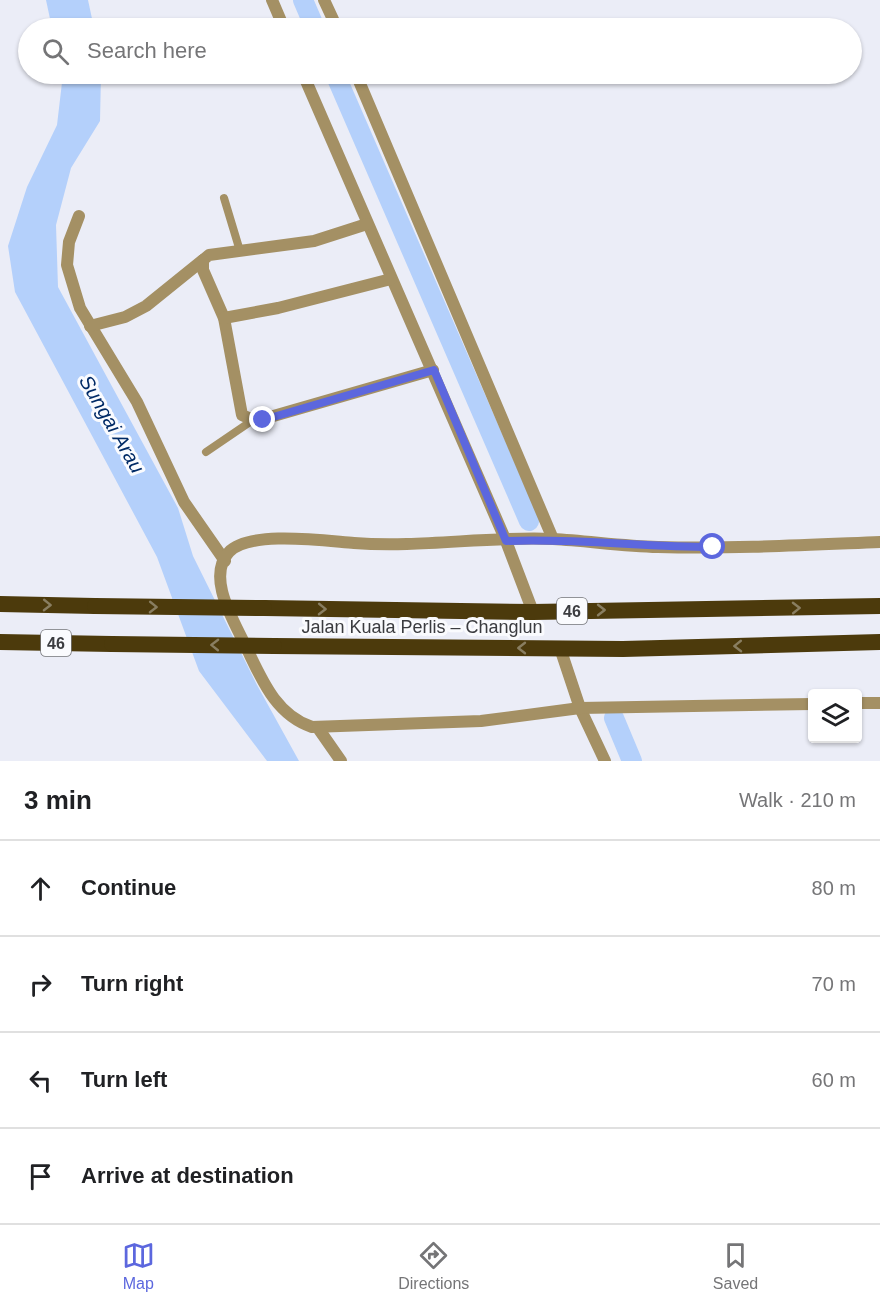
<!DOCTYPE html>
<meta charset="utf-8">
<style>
:root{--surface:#fff;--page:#f6f6f6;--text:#202124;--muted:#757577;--line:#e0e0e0;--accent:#5c67de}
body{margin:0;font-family:Helvetica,sans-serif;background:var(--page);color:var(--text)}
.controls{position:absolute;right:18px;bottom:18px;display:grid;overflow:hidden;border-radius:6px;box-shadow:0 2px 4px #0004}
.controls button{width:54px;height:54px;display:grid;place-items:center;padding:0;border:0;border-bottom:2px solid var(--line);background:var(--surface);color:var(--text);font:30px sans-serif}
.stop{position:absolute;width:18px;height:18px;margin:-14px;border:4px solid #5c67de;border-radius:50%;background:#fff}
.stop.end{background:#5c67de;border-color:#fff;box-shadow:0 2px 6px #0008}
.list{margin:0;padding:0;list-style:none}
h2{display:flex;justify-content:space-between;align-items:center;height:78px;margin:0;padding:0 24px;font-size:26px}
h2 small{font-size:20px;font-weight:400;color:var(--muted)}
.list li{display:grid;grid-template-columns:39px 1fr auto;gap:18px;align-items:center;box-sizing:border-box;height:96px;padding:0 24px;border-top:2px solid var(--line)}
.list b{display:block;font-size:22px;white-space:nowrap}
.list em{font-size:20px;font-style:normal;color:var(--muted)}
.icon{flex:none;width:33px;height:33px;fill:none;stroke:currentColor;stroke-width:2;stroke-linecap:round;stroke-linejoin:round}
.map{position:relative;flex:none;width:880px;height:761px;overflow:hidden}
.search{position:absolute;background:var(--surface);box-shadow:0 2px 4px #0004;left:18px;right:18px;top:18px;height:66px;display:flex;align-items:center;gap:15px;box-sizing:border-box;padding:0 21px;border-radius:33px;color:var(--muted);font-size:22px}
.sheet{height:462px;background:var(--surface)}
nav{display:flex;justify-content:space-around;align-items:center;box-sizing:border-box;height:84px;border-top:2px solid var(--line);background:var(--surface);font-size:16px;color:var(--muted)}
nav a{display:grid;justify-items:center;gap:3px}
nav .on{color:var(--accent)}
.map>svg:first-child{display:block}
.water{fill:#b4d0fb}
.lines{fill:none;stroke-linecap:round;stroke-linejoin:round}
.canal{stroke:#b4d0fb;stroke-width:20}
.service{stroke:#a49064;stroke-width:8}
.minor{stroke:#a49064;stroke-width:12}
.trunk{stroke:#4c3a0c;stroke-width:16}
.trunk-bridge{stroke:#4c3a0c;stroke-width:16}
.oneway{stroke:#897e61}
.route{stroke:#5c67de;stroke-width:8}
.labels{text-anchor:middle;stroke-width:6;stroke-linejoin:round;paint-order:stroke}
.shield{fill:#fafbfe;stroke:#747579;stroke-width:1.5}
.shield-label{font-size:16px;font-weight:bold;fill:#3b3c40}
.street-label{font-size:18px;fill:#3b3c40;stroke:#fafbfe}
.water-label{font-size:20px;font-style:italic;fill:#002a66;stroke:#fafbfe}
</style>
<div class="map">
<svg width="880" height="761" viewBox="0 0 880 761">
<rect width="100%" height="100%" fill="#ebedf7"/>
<!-- water -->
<g class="water">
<polygon points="46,0 88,0 94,28 52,28"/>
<polygon points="63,74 101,74 100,121 71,168 56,225 58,287 178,508 193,556 257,685 299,761 267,761 199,671 157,557 15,292 8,246 27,187 57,125"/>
</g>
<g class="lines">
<!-- canal -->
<g class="canal">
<polyline points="303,0 315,28"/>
<polyline points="335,74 529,521"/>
<polyline points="614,718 632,761"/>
</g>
<!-- service -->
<g class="service">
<polyline points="224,198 240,251"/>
<polyline points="206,452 253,420"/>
</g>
<!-- minor -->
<g class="minor">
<polyline points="272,0 284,28"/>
<polyline points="324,0 337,28"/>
<polyline points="303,74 506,541 533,612"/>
<polyline points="356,74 553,539"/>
<polyline points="79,216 69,242 67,265 80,308 137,402 184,502 225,561"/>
<polyline points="367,224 314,241 209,255 203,260 203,270 224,318 242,415 253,420 263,419 433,370"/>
<polyline points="224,318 278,308 391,279"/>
<polyline points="90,326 125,317 146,306 203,260"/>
<polyline points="560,648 580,708 605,761"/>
<polyline points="858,703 880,703"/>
<path d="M812 704 580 708 481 721 312 727C276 715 262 680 247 649 236 624 205 578 229 552 249 530 326 541 354 543 420 548 487 536 553 539 588 541 623 546 658 547 732 549 806 545 880 542"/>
<polyline points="318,728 341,761"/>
</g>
<!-- trunk -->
<g class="trunk">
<polyline points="0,604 95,606"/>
<polyline points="264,608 533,612 880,606"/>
<polyline points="0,642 112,644"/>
<polyline points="274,646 623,649 880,642"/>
</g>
<!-- trunk-bridge -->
<g class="trunk-bridge">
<polyline points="95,606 264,608"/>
<polyline points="112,644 274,646"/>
</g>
</g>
<!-- one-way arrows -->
<defs><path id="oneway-chevron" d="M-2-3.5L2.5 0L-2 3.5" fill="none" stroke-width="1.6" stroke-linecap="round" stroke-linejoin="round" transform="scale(1.5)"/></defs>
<g class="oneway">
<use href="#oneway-chevron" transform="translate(47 605) rotate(1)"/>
<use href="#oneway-chevron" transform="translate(153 607) rotate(1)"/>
<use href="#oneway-chevron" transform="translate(796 608) rotate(-1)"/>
<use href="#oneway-chevron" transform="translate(322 609) rotate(1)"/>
<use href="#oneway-chevron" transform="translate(601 610)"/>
<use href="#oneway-chevron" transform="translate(215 645) rotate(-179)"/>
<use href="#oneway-chevron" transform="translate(738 646) rotate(179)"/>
<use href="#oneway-chevron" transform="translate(522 648) rotate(-180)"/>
</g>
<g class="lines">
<!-- route -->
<path class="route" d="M263 420 434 370 506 541C575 538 644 547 713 547"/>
</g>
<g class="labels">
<!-- shield labels -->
<g class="shield">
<rect x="557" y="598" width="30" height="26" rx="4.5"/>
<rect x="41" y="630" width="30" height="26" rx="4.5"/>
</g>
<g class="shield-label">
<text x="572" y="617">46</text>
<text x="56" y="649">46</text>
</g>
<!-- street labels -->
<g class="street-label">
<text x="422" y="633">Jalan Kuala Perlis – Changlun</text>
</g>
<!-- water labels -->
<g class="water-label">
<text transform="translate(112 424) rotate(60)" y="7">Sungai Arau</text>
</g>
</g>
</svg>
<div class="controls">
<button><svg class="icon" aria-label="layers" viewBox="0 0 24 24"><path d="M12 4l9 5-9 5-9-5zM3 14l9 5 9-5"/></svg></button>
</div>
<div class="stop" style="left:713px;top:547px"></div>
<div class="stop end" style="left:263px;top:420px"></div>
<div class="search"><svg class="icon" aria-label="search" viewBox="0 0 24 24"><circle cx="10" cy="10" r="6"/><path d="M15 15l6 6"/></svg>Search here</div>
</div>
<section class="sheet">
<h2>3 min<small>Walk · 210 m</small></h2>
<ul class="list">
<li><svg class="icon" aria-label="ahead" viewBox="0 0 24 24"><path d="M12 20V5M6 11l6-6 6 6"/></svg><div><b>Continue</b></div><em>80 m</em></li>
<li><svg class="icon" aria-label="right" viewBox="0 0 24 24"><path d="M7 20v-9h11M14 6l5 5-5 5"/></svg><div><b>Turn right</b></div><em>70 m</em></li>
<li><svg class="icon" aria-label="left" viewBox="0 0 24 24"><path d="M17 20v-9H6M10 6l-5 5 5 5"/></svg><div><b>Turn left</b></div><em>60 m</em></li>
<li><svg class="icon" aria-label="arrive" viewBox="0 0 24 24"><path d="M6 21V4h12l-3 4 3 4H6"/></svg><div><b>Arrive at destination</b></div></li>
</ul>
</section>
<nav>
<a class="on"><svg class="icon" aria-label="map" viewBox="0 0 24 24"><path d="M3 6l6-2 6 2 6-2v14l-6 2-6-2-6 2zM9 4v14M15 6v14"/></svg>Map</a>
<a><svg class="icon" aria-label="directions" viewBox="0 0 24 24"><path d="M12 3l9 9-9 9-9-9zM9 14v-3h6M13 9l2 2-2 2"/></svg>Directions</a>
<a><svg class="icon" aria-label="saved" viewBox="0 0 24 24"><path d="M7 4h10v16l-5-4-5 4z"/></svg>Saved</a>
</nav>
